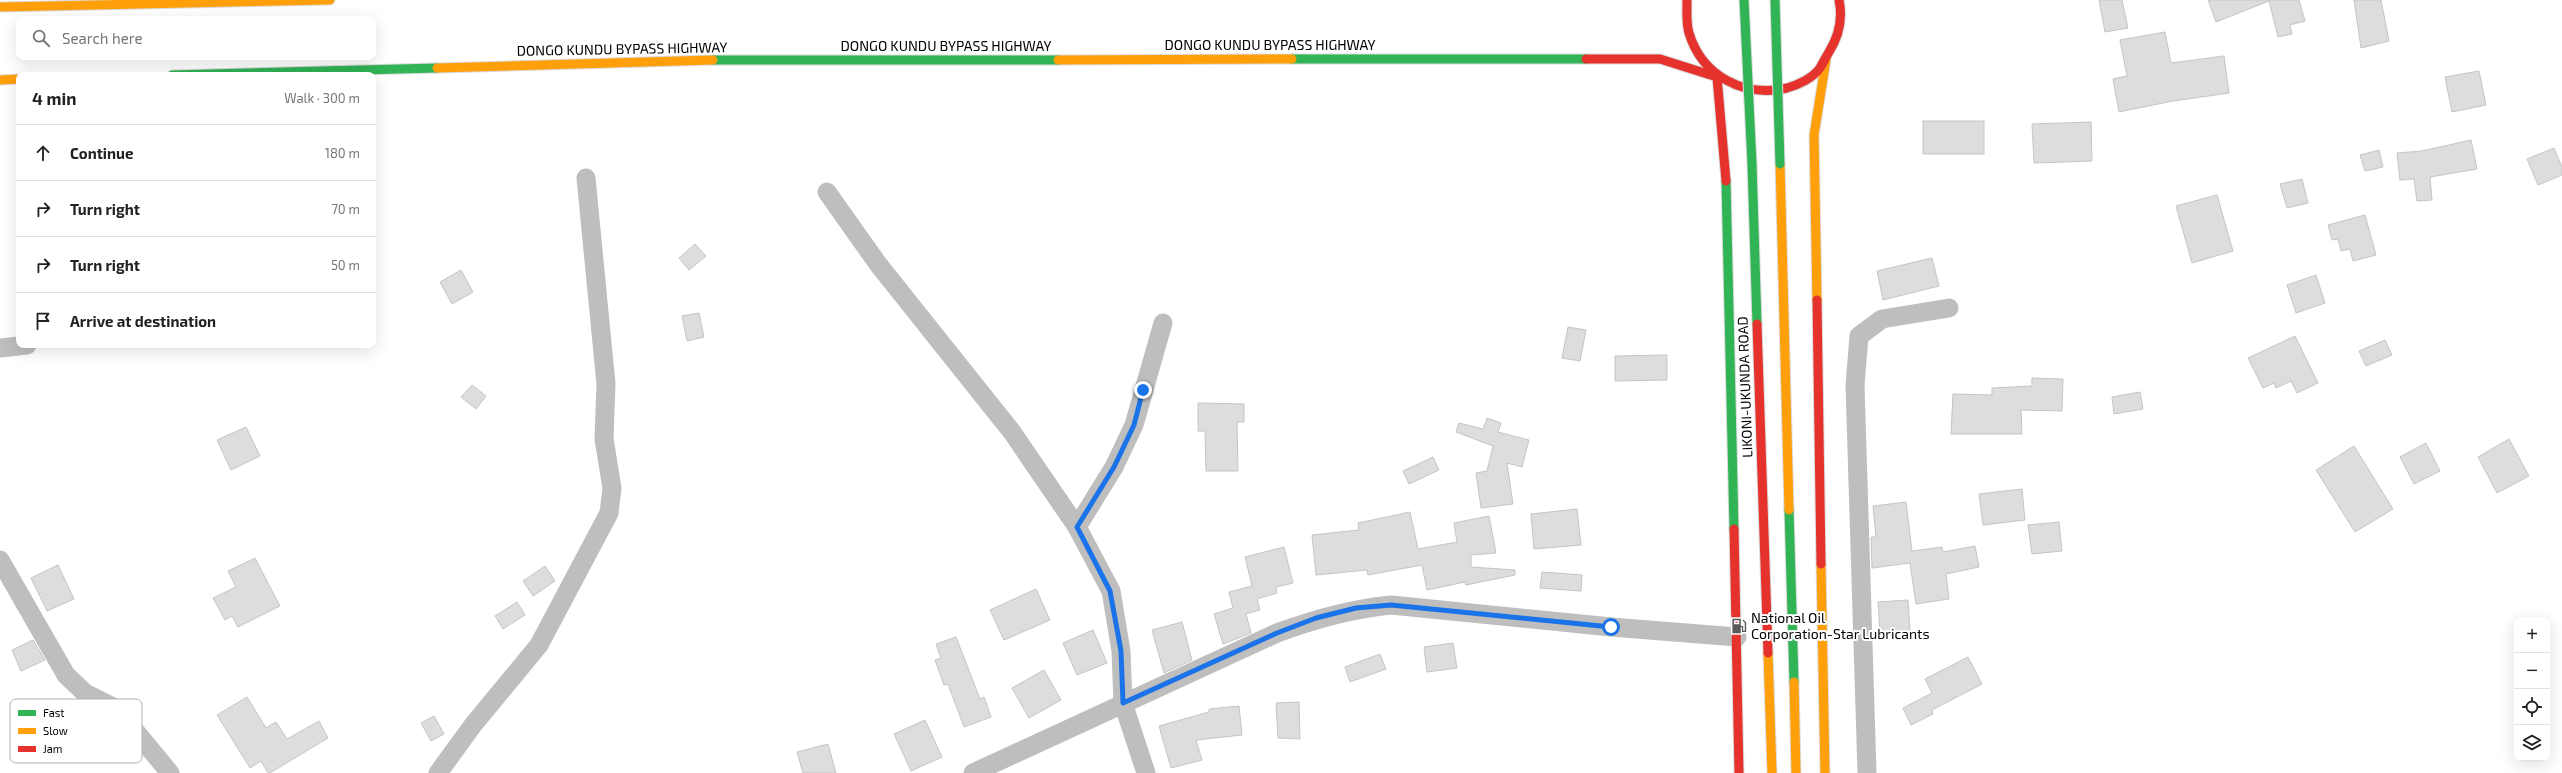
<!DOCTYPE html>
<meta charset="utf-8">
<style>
:root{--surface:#fff;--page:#f2f2f2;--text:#222;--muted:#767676;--line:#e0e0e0}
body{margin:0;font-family:"Exo 2",sans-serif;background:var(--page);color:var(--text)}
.controls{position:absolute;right:12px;bottom:12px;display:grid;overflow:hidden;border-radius:8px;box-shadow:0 4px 16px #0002}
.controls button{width:36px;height:36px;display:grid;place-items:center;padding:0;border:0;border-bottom:1px solid var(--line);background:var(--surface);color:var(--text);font:20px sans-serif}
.stop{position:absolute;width:12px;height:12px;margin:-9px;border:3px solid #1a73e8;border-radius:50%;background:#fff}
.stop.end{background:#1a73e8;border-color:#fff;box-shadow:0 1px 4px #0008}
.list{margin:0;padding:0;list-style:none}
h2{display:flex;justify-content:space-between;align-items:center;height:52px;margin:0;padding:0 16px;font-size:17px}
h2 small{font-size:13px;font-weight:400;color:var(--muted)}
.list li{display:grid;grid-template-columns:26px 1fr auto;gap:12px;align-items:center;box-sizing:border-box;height:56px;padding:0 16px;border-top:1px solid var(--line)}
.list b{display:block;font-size:15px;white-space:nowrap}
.list em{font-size:13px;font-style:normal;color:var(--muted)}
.icon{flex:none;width:22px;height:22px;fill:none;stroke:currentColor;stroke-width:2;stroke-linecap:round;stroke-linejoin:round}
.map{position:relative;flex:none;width:2562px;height:773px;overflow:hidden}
.search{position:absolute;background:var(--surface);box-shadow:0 4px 16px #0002;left:16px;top:16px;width:360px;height:44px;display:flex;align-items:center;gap:10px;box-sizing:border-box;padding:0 14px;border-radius:8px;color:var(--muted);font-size:15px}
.panel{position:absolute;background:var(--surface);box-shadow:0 4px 16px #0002;left:16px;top:72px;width:360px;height:276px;border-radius:8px}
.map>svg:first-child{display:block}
.building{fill:#ddd;stroke:#c5c5c5}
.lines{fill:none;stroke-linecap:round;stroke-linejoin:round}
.fast-casing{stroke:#dbdbdb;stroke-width:11}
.slow-casing{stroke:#dbdbdb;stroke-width:11}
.jam-casing{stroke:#dbdbdb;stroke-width:11}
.street{stroke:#bebebe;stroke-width:19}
.fast{stroke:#30b455;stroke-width:9}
.slow{stroke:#ff9f0a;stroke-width:9}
.jam{stroke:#e5322d;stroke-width:9}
.fast-bridge-casing{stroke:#dbdbdb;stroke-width:11;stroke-linecap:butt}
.fast-bridge{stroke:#30b455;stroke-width:9}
.route{stroke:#1a73e8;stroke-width:5}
.labels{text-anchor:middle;stroke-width:4;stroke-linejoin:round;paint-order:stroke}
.street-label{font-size:14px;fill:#000;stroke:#fff}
.poi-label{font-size:14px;fill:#000;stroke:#fff;text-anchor:start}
.key{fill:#fff;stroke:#b2b2b2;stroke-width:1}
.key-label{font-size:11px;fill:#000}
</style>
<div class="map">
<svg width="2562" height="773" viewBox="0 0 2562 773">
<rect width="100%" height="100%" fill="#fff"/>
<!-- building -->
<g class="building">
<polygon points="2099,0 2122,0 2128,28 2105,32"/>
<polygon points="2208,0 2299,0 2305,21 2290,25 2292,34 2278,37 2269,1 2216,22"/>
<polygon points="2354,0 2381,0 2389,41 2361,48"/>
<polygon points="2165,32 2171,63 2224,56 2229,93 2173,101 2119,112 2113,79 2127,76 2120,40"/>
<polygon points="2479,71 2486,105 2452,112 2445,77"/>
<rect x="1923" y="121" width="61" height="33"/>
<polygon points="2091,122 2092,161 2034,163 2032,124"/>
<polygon points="2471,140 2477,169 2430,177 2432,200 2417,201 2414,179 2400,180 2397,153 2422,151"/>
<polygon points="2554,148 2562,167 2562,175 2538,185 2527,159"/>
<polygon points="2379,150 2383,167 2365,171 2360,155"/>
<polygon points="2302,179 2308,203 2287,208 2280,184"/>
<polygon points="2217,195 2233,251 2192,263 2176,206"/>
<polygon points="2365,215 2376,255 2353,261 2350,249 2341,251 2338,239 2332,240 2328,225"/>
<polygon points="695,244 706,256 689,270 679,258"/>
<polygon points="1932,258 1939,286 1883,300 1877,271"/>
<polygon points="461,270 473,292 452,304 440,282"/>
<polygon points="2316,275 2325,303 2296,313 2287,285"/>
<polygon points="699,313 704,337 687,341 682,316"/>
<polygon points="1568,327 1586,330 1580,361 1562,358"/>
<polygon points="2295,336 2318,383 2297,393 2291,381 2276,388 2274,383 2263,388 2248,358"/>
<polygon points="2385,340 2392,355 2366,366 2359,351"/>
<polygon points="1667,355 1667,380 1615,381 1615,356"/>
<polygon points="2032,378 2063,379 2062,411 2021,410 2022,434 1951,434 1953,394 1992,395 1992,388 2032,386"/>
<polygon points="472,385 486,396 476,409 461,397"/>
<polygon points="2140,392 2143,409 2114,414 2112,397"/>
<polygon points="1198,403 1244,404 1244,422 1237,422 1238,471 1206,471 1205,431 1198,431"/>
<polygon points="1487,418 1501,423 1498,432 1529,440 1522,467 1507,463 1513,504 1481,508 1476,473 1487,471 1493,446 1456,432 1459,423 1483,429"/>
<polygon points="246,427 260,456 231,470 217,440"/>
<polygon points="2509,439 2529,476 2497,493 2478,457"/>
<polygon points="2426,443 2440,471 2414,484 2400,457"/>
<polygon points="2354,446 2393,509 2355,532 2316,470"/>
<polygon points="1433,457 1439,470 1409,484 1403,471"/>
<polygon points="2022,489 2025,520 1983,525 1979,494"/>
<polygon points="1906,502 1912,551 1942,547 1943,552 1975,546 1979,567 1946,574 1949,599 1916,604 1910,563 1872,568 1871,537 1876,537 1873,506"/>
<polygon points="1577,509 1581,545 1534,549 1531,514"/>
<polygon points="1410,512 1418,549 1457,542 1454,523 1489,516 1496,553 1471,555 1471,567 1515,570 1515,575 1466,585 1465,582 1427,590 1422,565 1368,575 1367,570 1316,575 1312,535 1359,530 1358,523"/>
<polygon points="2059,522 2062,551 2032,554 2028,525"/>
<polygon points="1284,547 1293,583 1276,587 1277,593 1257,599 1260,610 1246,614 1251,633 1223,644 1214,614 1233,608 1229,592 1252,586 1245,557"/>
<polygon points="255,558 280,606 238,627 232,616 225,620 213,598 236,587 228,571"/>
<polygon points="58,565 74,599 47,611 31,578"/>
<polygon points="545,566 555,581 533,596 523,581"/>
<polygon points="1542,572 1582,575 1581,591 1540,588"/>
<polygon points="1036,589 1050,620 1004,640 990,610"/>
<polygon points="1908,600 1910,630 1880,632 1878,602"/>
<polygon points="517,602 525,615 503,629 495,616"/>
<polygon points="1182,622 1192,660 1164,673 1152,630"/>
<polygon points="1093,630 1107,663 1077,675 1063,643"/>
<polygon points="956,637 980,699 984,697 991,717 964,727 948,684 944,685 935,660 941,658 936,644"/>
<polygon points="33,640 45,660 21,671 12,650"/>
<polygon points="1453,643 1457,668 1427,672 1424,647"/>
<polygon points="1380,654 1386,669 1350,682 1345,667"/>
<polygon points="1968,657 1982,684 1932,710 1933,714 1911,725 1903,708 1932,693 1925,679"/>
<polygon points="1044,670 1061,700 1029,718 1012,688"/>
<polygon points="247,697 266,728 276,722 287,739 319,721 328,738 270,773 268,773 261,761 250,768 217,715"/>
<polygon points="1299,702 1300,739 1278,738 1276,703"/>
<polygon points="1239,706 1242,735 1196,740 1202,760 1171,768 1159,726 1209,712 1209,709"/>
<polygon points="434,716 444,734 431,741 421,723"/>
<polygon points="925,720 942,757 911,771 894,734"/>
<polygon points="828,744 836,773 803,773 797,752"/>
</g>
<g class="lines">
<!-- fast casing -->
<g class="fast-casing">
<g id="fast">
<polyline points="1292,59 1586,59"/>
<polyline points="713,60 1058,60"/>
<polyline points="172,75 437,68"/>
<polyline points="1752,164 1757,324"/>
<polyline points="1726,181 1734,529"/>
<polyline points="1789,510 1794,682"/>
</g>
</g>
<!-- slow casing -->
<g class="slow-casing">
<g id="slow">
<polyline points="0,7 330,0"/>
<polyline points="1058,60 1292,59"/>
<polyline points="437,68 713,60"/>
<polyline points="0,80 19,79"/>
<polyline points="1780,164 1789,510"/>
<polyline points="1817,300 1814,135 1826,60"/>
<polyline points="1821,564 1825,773"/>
<polyline points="1768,653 1772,773"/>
<polyline points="1794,682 1796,773"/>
</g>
</g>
<!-- jam casing -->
<g class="jam-casing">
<g id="jam">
<path d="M1687 0C1687 10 1686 24 1689 33 1702 76 1744 98 1787 88 1798 85 1813 78 1820 68 1823 63 1826 57 1829 52 1839 36 1843 19 1839 0"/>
<polyline points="1586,59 1660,59 1717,77 1726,181"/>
<polyline points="1817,300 1821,564"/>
<polyline points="1757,324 1768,653"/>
<polyline points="1734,529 1739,773"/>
</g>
</g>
<!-- street -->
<g class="street">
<polyline points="827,192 878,264 1012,432 1077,527 1111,591 1121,651 1123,703 1146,773"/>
<polyline points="0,348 27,345"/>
<polyline points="1077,527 1114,467 1134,425 1163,323"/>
<polyline points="0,560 66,675 85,693 117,709 170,773"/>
<polyline points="438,773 473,725 539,645 609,513 612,488 604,439 606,384 586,178"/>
<path d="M973 773 1277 633C1315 619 1350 609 1391 605L1611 627 1737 637"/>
<polyline points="1867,773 1855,385 1859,336 1882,319 1949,308"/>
</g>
<!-- fast -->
<use href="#fast" class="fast"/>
<!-- slow -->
<use href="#slow" class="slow"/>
<!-- jam -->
<use href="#jam" class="jam"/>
<!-- fast-bridge casing -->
<g class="fast-bridge-casing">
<g id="fast-bridge">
<polyline points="1744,0 1752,164"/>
<polyline points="1775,0 1780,164"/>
</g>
</g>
<!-- fast-bridge -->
<use href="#fast-bridge" class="fast-bridge"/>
</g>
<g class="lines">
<!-- route -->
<polyline class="route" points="1143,390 1134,425 1114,467 1077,527 1110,591 1121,651 1123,703 1277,633 1316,618 1356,608 1391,605 1611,627"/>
</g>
<!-- icons -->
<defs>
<g id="fuel-bare" transform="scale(1.2)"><path d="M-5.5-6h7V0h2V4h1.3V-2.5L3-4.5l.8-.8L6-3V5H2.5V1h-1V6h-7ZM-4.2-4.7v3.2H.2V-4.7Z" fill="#595959" stroke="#fff" stroke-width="2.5" paint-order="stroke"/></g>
</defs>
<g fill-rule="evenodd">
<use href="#fuel-bare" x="1739" y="626"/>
</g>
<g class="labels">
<!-- street labels -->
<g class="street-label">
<text x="1270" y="50">DONGO KUNDU BYPASS HIGHWAY</text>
<text x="946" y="51">DONGO KUNDU BYPASS HIGHWAY</text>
<text transform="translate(622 49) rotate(-1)" y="5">DONGO KUNDU BYPASS HIGHWAY</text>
<text transform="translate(1745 387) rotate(-92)" y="5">LIKONI-UKUNDA ROAD</text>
</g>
<!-- poi labels -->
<g class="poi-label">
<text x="1751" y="623">National Oil<tspan x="1751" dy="16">Corporation-Star Lubricants</tspan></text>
</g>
</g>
<!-- legend -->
<rect x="10" y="699" width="132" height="64" rx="6" class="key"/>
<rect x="18" y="710" width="18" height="6" fill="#30b455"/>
<rect x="18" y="728" width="18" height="6" fill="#ff9f0a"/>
<rect x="18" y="746" width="18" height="6" fill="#e5322d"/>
<g class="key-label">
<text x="43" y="717">Fast</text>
<text x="43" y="735">Slow</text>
<text x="43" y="753">Jam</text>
</g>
</svg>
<div class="controls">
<button>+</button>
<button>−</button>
<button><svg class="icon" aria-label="locate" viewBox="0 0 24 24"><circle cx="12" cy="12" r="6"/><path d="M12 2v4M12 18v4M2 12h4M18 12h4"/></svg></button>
<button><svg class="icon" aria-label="layers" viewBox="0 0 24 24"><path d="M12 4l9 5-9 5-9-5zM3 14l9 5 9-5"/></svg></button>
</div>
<div class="stop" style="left:1611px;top:627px"></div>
<div class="stop end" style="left:1143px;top:390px"></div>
<div class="search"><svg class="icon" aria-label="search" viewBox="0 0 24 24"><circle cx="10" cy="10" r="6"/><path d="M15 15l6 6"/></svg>Search here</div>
<section class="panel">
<h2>4 min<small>Walk · 300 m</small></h2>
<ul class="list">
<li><svg class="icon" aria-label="ahead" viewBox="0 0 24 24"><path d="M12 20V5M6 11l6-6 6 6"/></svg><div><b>Continue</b></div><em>180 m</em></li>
<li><svg class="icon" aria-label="right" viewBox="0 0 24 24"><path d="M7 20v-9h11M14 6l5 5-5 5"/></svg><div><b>Turn right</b></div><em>70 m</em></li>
<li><svg class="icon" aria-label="right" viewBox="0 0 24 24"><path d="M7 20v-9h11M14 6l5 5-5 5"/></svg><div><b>Turn right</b></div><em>50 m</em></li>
<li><svg class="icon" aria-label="arrive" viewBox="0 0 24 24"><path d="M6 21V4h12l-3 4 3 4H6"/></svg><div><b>Arrive at destination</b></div></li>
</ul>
</section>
</div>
